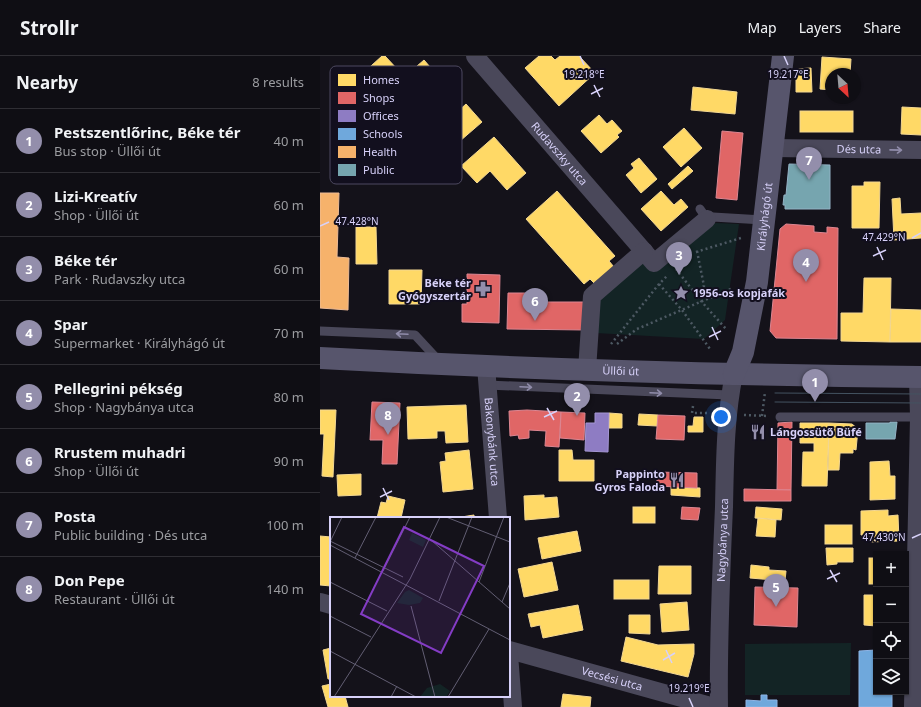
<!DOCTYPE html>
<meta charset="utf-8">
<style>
:root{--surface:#0f0e14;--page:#18171d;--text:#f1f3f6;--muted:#9b9ca0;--line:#2f2e34;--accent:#938eab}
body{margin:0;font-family:"Noto Sans",sans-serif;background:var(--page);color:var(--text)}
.controls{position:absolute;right:12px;bottom:12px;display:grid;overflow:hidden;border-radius:0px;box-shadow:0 1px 3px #0004}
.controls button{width:36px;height:36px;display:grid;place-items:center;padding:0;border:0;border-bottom:1px solid var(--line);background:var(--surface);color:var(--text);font:20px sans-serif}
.compass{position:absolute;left:505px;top:12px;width:36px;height:36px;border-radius:50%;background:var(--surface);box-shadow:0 1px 3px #0004;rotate:154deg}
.you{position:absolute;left:401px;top:361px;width:14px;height:14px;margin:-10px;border:3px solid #fff;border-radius:50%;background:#1a73e8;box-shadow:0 0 0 6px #1a73e833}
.badge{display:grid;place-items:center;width:26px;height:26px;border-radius:50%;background:var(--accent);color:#fff;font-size:13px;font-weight:700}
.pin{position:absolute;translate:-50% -33px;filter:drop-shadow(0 1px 2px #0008)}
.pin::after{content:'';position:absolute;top:21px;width:14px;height:12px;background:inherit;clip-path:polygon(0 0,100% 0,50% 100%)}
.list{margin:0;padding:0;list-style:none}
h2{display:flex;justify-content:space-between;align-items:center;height:52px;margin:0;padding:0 16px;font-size:17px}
h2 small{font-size:13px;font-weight:400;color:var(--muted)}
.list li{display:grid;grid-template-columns:26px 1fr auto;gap:12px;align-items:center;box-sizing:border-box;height:64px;padding:0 16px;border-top:1px solid var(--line)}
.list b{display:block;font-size:15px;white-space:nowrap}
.list p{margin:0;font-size:13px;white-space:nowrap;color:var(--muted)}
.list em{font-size:13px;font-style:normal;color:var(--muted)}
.icon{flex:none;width:22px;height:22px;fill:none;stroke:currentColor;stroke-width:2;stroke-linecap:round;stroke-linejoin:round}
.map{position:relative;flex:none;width:601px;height:651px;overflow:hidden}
header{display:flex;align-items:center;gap:24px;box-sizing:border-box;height:56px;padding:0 20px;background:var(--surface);border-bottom:1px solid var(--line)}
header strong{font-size:19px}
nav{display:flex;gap:22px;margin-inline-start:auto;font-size:14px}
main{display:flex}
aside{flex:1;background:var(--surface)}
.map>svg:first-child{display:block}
.green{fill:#132425}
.homes{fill:#ffd966;stroke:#f3d792}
.shops{fill:#e06666;stroke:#dd8692}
.offices{fill:#8e7cc3;stroke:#a496d3}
.schools{fill:#6fa8dc;stroke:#8eb4e5}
.health{fill:#f6b26b;stroke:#edbb96}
.public{fill:#76a5af;stroke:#93b2c5}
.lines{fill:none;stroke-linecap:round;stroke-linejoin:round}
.path{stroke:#4d5963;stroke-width:2.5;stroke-dasharray:2 3;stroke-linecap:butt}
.lane{stroke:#4a485a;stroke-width:9}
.street{stroke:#4a485a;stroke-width:18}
.secondary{stroke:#57556c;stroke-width:22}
.tram{stroke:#445361;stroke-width:1}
.oneway{stroke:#908caa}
.ticks{fill:none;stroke:#d7d1f9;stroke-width:1.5}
.labels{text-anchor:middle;stroke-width:4;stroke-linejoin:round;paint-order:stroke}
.street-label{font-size:11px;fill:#d7d1f9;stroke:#120f1e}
.poi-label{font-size:11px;font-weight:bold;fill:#d7d1f9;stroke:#120f1e;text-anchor:end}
.inset-road{fill:none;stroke:#625e73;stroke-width:1}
.view{fill:#843cc5;fill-opacity:0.15;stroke:#843cc5;stroke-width:2}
.inset-edge{fill:none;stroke:#d7d1f9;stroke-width:2}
.key{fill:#120f1e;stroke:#4d4960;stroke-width:1}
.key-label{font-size:11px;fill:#d7d1f9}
.ticks-label{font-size:10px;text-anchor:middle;fill:#d7d1f9;stroke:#120f1e;stroke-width:4;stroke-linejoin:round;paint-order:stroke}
</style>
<header>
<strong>Strollr</strong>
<nav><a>Map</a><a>Layers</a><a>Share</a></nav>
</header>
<main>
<aside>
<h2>Nearby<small>8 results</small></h2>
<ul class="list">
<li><span class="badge">1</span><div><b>Pestszentlőrinc, Béke tér</b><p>Bus stop · Üllői út</p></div><em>40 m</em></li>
<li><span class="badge">2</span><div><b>Lizi-Kreatív</b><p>Shop · Üllői út</p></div><em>60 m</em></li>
<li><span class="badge">3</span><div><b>Béke tér</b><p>Park · Rudavszky utca</p></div><em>60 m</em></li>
<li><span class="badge">4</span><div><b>Spar</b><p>Supermarket · Királyhágó út</p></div><em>70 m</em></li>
<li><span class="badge">5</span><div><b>Pellegrini pékség</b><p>Shop · Nagybánya utca</p></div><em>80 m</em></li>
<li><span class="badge">6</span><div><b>Rrustem muhadri</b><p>Shop · Üllői út</p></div><em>90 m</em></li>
<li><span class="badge">7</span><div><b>Posta</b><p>Public building · Dés utca</p></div><em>100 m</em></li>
<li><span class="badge">8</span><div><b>Don Pepe</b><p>Restaurant · Üllői út</p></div><em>140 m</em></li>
</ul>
</aside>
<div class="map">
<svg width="601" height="651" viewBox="0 0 601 651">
<rect width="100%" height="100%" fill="#14121a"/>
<!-- green -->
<g class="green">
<polygon points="396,167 419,168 405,264 384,283 275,277 277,244 338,195 386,170"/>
<polygon points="531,587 530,639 425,639 425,588"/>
</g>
<!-- homes -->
<g class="homes">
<polygon points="62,0 65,0 79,15 74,19 77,23 55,43 52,39 45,45 31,28"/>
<polygon points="219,0 231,0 235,4 240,0 259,0 275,17 239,50 205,12"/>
<polygon points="502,1 531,3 530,18 511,18 511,34 500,33"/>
<polygon points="104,4 117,19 102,33 89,17"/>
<polygon points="491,12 492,36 476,36 476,13"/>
<polygon points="373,31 417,36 415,58 371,54"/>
<polygon points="146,48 162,66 140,85 124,68"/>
<polygon points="582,51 601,52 601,79 581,78"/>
<rect x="480" y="55" width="53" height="21"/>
<polygon points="279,59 287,68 292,64 302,75 297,79 299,81 281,97 261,75"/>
<polygon points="364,72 382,92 361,111 343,91"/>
<polygon points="174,81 206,117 187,134 170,115 157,127 141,110"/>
<polygon points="319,102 337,123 321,137 306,119 314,112 311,108"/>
<polygon points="368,110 373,115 352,133 348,128"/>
<polygon points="544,126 560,126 559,172 532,172 532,130 544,130"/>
<polygon points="237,135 295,200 289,205 294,211 275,228 270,223 264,228 206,163"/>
<polygon points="341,135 354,149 361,143 368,151 341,175 321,153"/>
<polygon points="580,142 581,158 601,157 601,182 574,184 572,143"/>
<polygon points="36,171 56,171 57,208 36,208"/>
<polygon points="69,214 102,214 101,248 69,248"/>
<polygon points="544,222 571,222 570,286 521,285 521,257 543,257"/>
<polygon points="571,253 601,254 601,286 570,286"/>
<polygon points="146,349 148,386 126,387 125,375 117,375 117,382 88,383 87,351"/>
<polygon points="0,354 16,354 13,421 2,420 4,378 0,378"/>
<polygon points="289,357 302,358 302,372 289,372"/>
<polygon points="319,358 338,359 337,370 318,369"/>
<polygon points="374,361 383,361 383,376 368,376 368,370 373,370"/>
<polygon points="480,367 509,367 507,430 482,430 483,396 494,396 494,387 480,387"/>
<polygon points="509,367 532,368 538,373 536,394 533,393 533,397 520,397 519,414 508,414"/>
<polygon points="149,394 153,433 123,436 120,406 126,405 125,397"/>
<polygon points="239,394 252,394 253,404 274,404 274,425 239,425"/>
<polygon points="569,405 570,420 575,420 575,443 550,444 550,406"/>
<polygon points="41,418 41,439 18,440 17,419"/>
<polygon points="351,431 380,432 380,441 351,439"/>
<polygon points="224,439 224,442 237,441 239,461 205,464 204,440"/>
<polygon points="68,440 85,444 81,462 57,462 61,446 66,447"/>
<rect x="313" y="451" width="22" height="16"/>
<polygon points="436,451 462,453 461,464 435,462"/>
<polygon points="568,454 568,460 578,459 579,485 550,486 550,479 541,479 541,455"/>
<polygon points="154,459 154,462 135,462"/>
<polygon points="438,462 456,464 455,481 436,480"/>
<rect x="505" y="469" width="27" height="19"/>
<polygon points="257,475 261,495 222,503 218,482"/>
<polygon points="0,480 11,481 11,530 0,529"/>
<polygon points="506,492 533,492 533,506 517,506 517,508 507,509"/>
<rect x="549" y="502" width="7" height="26"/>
<polygon points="232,506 238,534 204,541 198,513"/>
<polygon points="431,509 449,511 449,514 466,515 465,525 430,522"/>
<polygon points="339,510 371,510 371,538 338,538"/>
<rect x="294" y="524" width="35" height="19"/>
<polygon points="544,539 556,539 556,570 544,569"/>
<polygon points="367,546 369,574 342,576 340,548"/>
<polygon points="258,549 263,574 223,582 220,569 211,571 208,558"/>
<polygon points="309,559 330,559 330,578 309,577"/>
<polygon points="306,581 338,589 374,588 374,598 368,621 301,605"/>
<polygon points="11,592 11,623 8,623 3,594"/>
<polygon points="11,628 11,640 25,640 28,651 8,651 2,630"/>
<polygon points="243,638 271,641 270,651 241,651"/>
</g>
<!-- shops -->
<g class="shops">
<polygon points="402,75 423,77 417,144 396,142"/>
<polygon points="466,168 494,170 494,176 507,177 507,171 518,172 517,283 456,282 450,275 460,173"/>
<polygon points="147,218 180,219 179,267 142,266 142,248 147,248"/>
<polygon points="188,237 210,237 210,246 265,246 265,274 187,273"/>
<polygon points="52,346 80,347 77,408 62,408 63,384 50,384"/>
<polygon points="207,354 241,356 239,391 225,390 226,375 209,374 209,382 199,383 198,379 190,380 189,355"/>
<polygon points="241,356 265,357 264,384 240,382"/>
<polygon points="338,359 365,360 364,384 336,383"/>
<polygon points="472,366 471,434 457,434 458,367"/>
<polygon points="337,416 377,417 377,432 337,430"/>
<polygon points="424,433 471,434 471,445 424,445"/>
<polygon points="362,451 380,452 378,464 361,463"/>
<polygon points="435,531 478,532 477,571 434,569"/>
</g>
<!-- offices -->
<polygon class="offices" points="275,357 289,357 288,396 265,395 266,367 275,367"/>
<!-- schools -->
<g class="schools">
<polygon points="556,594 556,636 572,636 572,651 539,651 539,595"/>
<polygon points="441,639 447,639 447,644 457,644 457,651 426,651 426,644 441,645"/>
</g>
<!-- health -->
<polygon class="health" points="0,137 19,137 17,201 29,202 28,254 0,252"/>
<!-- public -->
<g class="public">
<polygon points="469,108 510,109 510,153 465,153 465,149 463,149 464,139 466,139"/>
<polygon points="570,366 577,366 575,383 546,383 546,367 570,367"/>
</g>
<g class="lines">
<!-- path -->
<g class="path">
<polyline points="376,196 421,182"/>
<polyline points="356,213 381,245 406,273"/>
<polyline points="339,228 362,254 390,293"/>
<polyline points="375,237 384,230 377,195"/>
<polyline points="291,288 339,228 347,220"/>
<polyline points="297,288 317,273 413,232"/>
<polyline points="373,350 372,357 390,357"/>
<polyline points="424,359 449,360"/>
<polyline points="442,360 445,336"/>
</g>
<!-- lane -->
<g class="lane">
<polyline points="380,153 387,163 393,161 443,164"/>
<polyline points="0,275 95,279 120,306"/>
<polyline points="167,329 409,339"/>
<polyline points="460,361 601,361"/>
</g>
<!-- street -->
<g class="street">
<path id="s1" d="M155 0 334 207 387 163"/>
<path id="s2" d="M453 92 601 94"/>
<path id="s3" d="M166 310 178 462"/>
<polyline points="267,314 272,240 324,195"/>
<polyline points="0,546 11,549"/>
<path id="s4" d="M189 594 394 651"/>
<polyline points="189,598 193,651"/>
<path id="s5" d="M399 651C398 584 401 518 404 451 405 406 405 362 414 318"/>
<polyline points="593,651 599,361 598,321"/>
</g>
<!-- secondary -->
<g class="secondary">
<path id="s6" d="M0 302C200 313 401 319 601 321"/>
<path id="s7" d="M414 318 423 296 437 226 463 0"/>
</g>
<!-- tram -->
<g class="tram">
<polyline points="455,337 601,338"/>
<polyline points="455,346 601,347"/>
</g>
</g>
<!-- one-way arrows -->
<defs><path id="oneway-shaft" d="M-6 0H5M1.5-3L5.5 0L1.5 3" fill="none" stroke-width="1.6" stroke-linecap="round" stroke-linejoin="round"/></defs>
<g class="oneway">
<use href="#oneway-shaft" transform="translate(576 94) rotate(1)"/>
<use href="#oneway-shaft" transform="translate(82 278) rotate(-177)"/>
<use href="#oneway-shaft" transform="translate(206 331) rotate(3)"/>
<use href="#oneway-shaft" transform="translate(336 337) rotate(3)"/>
</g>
<!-- ticks -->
<path class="ticks" d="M260 0 264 9M464 0 468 9M274 29 280 41M271 38 283 32M0 170 9 166M592 182 601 177M557 191 563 204M553 200 566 194M392 271 398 284M389 281 401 275M227 352 234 364M224 361 237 355M63 432 69 444M60 441 72 435M592 482 601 478M510 514 517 526M507 523 520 517M346 594 352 607M343 604 355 597M369 642 373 651"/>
<!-- icons -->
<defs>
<g id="pharmacy-bare" transform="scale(1.2)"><path d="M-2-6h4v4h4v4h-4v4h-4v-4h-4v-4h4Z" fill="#938eab" stroke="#120f1e" stroke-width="2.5" paint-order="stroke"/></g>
<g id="sight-bare" transform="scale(1.2)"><path d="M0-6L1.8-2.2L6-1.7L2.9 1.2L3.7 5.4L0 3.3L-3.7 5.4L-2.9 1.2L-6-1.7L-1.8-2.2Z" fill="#938eab" stroke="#120f1e" stroke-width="2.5" paint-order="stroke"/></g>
<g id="restaurant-bare" transform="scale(1.2)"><path d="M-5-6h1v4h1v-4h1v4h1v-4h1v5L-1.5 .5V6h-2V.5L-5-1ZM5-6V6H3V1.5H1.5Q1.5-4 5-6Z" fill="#938eab" stroke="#120f1e" stroke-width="2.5" paint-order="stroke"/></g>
</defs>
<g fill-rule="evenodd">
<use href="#pharmacy-bare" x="163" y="233"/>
<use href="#sight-bare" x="361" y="237"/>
<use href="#restaurant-bare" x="438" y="376"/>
<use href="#restaurant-bare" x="357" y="424"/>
</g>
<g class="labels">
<!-- street labels -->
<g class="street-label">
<text dy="4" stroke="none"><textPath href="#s2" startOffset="86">Dés utca</textPath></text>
<text dy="4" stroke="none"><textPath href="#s1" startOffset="129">Rudavszky utca</textPath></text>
<text dy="4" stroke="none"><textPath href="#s7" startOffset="161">Királyhágó út</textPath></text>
<text dy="4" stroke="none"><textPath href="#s6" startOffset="301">Üllői út</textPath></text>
<text dy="4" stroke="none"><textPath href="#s3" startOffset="76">Bakonybánk utca</textPath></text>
<text dy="4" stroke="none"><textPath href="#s5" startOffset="167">Nagybánya utca</textPath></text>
<text dy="4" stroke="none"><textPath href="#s4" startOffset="107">Vecsési utca</textPath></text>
</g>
<!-- poi labels -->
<g class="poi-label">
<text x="151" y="231">Béke tér<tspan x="151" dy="13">Gyógyszertár</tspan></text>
<text x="373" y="241" text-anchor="start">1956-os kopjafák</text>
<text x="450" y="380" text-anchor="start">Lángossütő Büfé</text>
<text x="345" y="422">Pappinto<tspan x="345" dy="13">Gyros Faloda</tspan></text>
</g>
</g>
<!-- overview -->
<g transform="translate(10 461)">
<rect width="180" height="180" fill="#14121a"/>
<path d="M82 16 96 23 93 30 79 23ZM79 73 93 81 90 86 79 88 67 86 75 75ZM110 167 120 174 116 180H90L97 171Z" fill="#132425"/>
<path class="inset-road" d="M116 0 180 25M101 23 180 92M0 24 73 60M0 25 12 0M0 28 180 123M25 41 46 0M53 54 80 0M0 65 57 94M149 65 174 0M109 84 142 0M172 85 180 66M81 89 105 180M0 99 41 120M0 134 86 180M4 180 80 62 110 0M61 180 67 169M118 180 159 112"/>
<path class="view" d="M74 10 154 49 111 136 31 97Z"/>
<rect width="180" height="180" class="inset-edge"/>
</g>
<!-- legend -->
<rect x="10" y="10" width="132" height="118" rx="6" class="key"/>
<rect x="18" y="18" width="18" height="12" fill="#ffd966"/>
<rect x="18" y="36" width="18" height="12" fill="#e06666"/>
<rect x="18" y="54" width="18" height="12" fill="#8e7cc3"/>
<rect x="18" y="72" width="18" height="12" fill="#6fa8dc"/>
<rect x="18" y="90" width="18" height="12" fill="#f6b26b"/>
<rect x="18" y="108" width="18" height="12" fill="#76a5af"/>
<g class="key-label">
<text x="43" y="28">Homes</text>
<text x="43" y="46">Shops</text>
<text x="43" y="64">Offices</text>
<text x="43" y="82">Schools</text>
<text x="43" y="100">Health</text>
<text x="43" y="118">Public</text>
</g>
<g class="ticks-label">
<text x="264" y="22">19.218°E</text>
<text x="468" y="22">19.217°E</text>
<text x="37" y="169">47.428°N</text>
<text x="564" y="185">47.429°N</text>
<text x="564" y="485">47.430°N</text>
<text x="369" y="636">19.219°E</text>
</g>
</svg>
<div class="controls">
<button>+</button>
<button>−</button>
<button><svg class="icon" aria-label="locate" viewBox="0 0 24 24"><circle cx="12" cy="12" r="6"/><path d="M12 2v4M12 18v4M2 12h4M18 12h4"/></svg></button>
<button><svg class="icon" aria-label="layers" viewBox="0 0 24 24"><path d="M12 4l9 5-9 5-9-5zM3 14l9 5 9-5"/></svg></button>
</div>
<svg class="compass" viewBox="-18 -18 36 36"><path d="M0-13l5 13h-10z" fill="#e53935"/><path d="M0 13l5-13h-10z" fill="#9b9ca0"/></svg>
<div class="you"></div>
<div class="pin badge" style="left:495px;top:346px">1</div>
<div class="pin badge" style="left:257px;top:360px">2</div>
<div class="pin badge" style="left:359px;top:219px">3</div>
<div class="pin badge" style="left:486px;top:226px">4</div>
<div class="pin badge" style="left:456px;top:551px">5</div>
<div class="pin badge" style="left:215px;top:265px">6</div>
<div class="pin badge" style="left:489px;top:124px">7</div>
<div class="pin badge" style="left:68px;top:379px">8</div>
</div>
</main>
